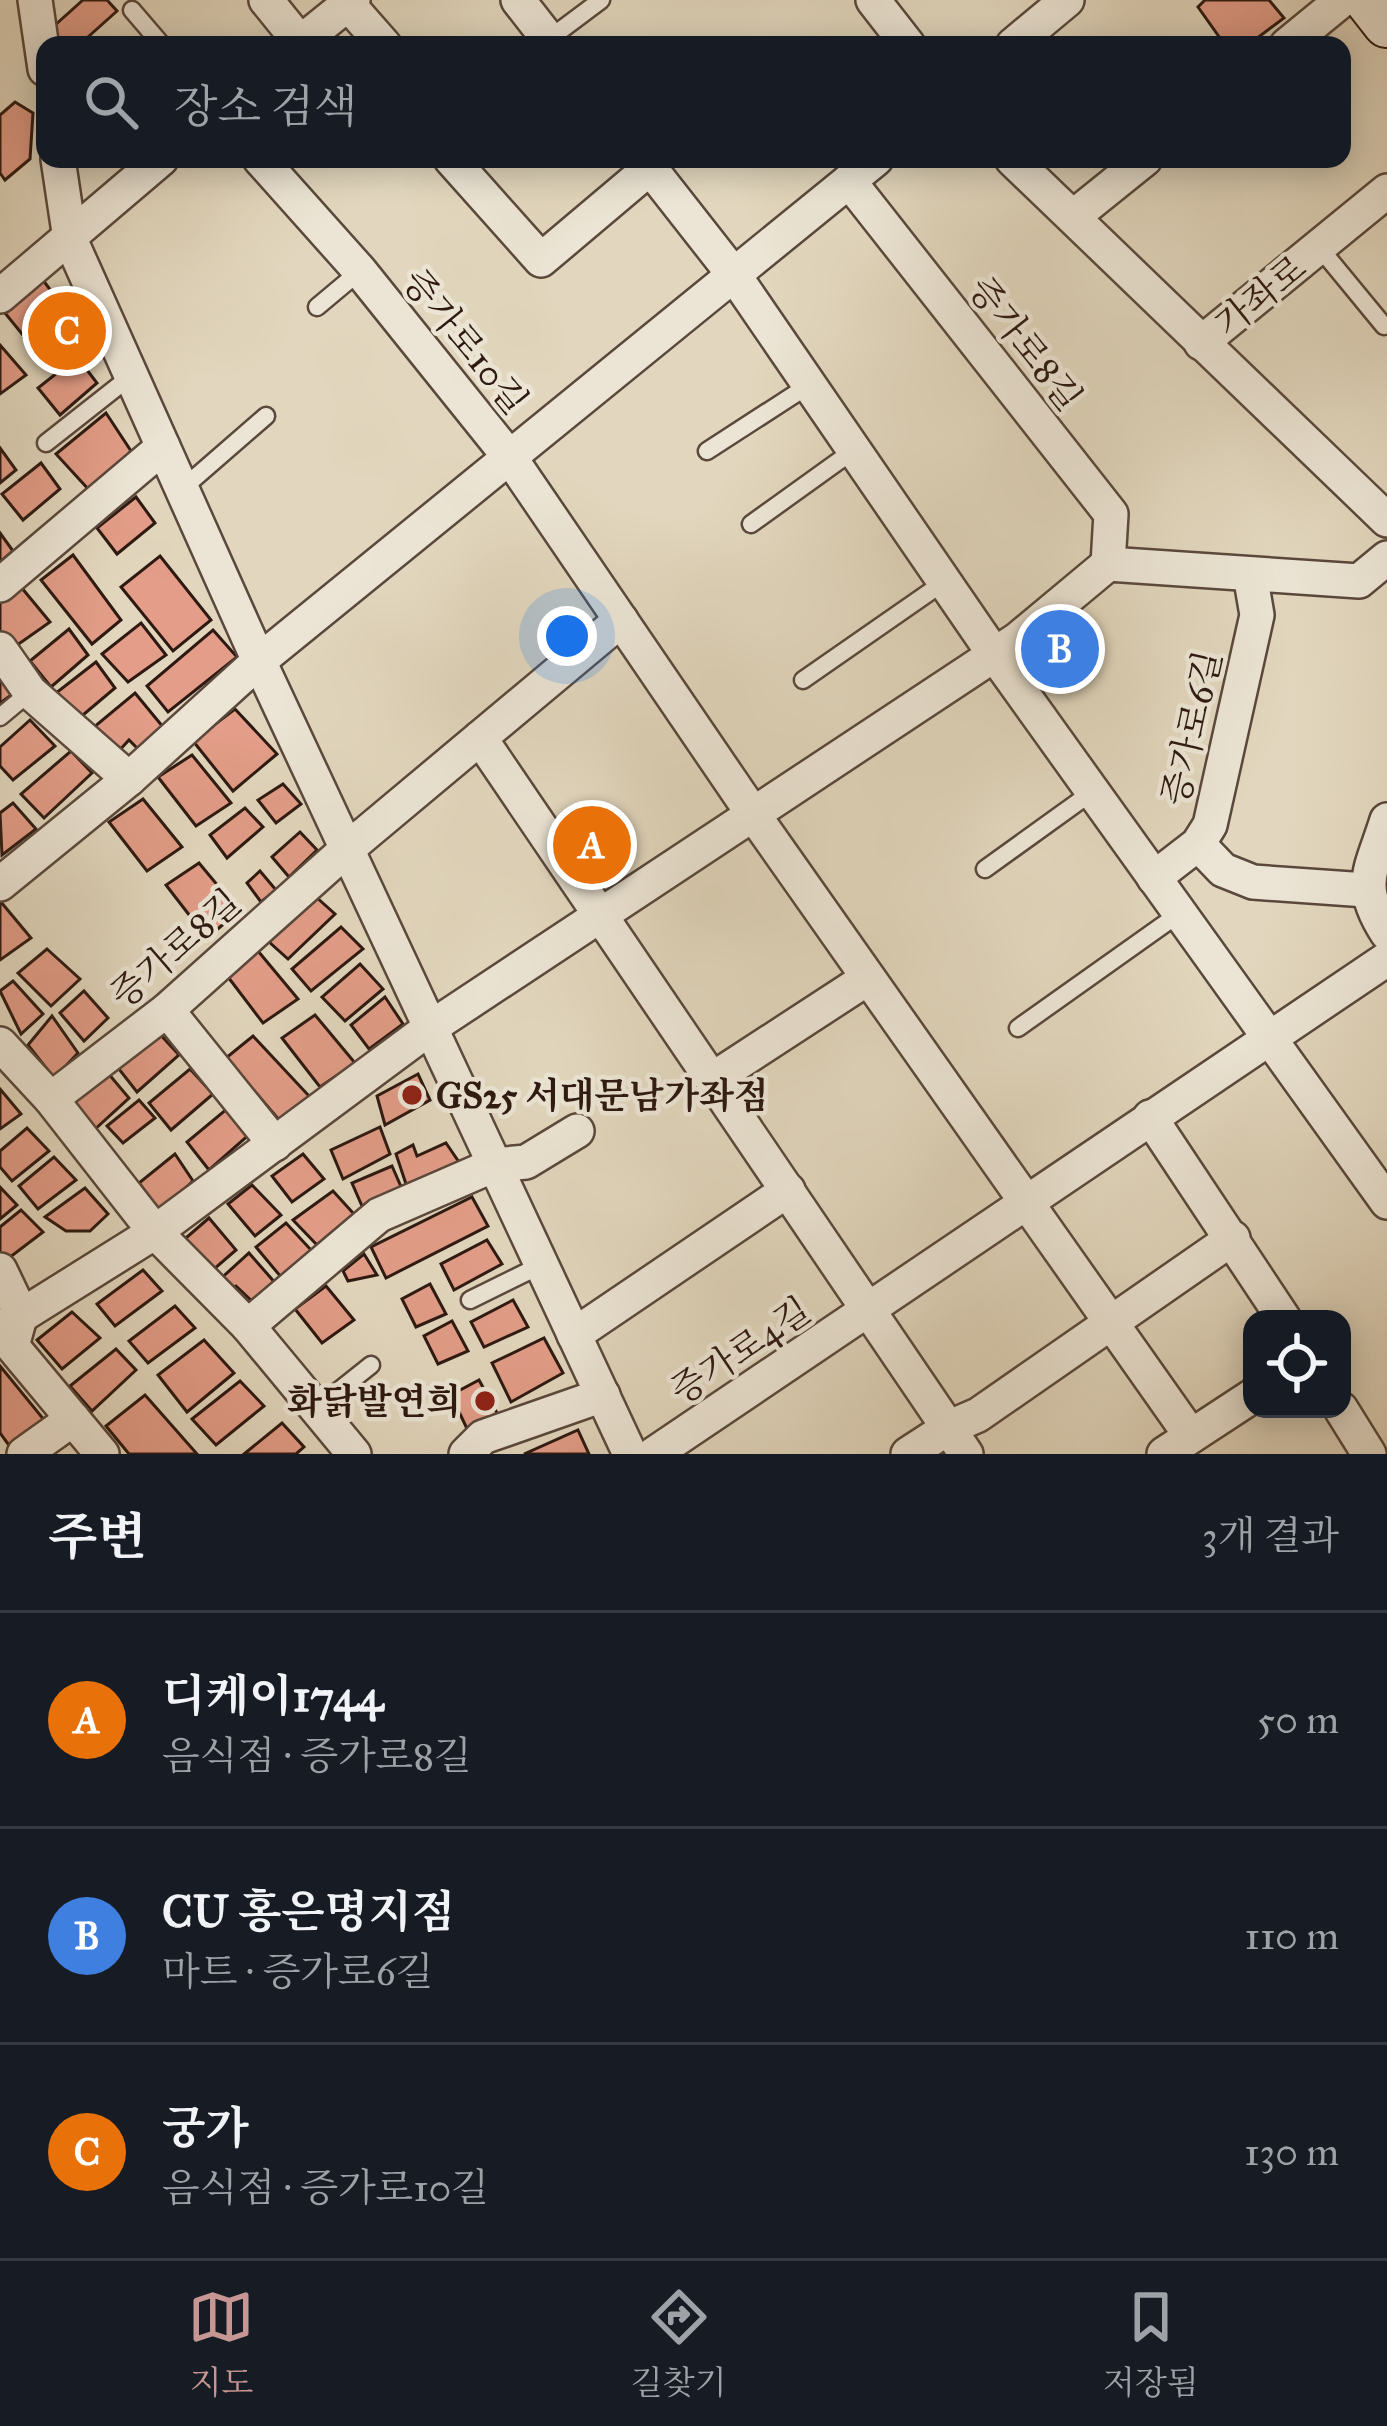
<!DOCTYPE html>
<html lang="ko">
<meta charset="utf-8">
<style>
:root{--surface:#171b24;--page:#242831;--text:#f1f3f6;--muted:#9ea1a6;--line:#363941;--accent:#c59692}
body{margin:0;font-family:"IM FELL Great Primer","Noto Serif KR",serif;background:var(--page);color:var(--text)}
.controls{position:absolute;right:36px;bottom:36px;display:grid;overflow:hidden;border-radius:24px;box-shadow:0 6px 30px #0003}
.controls button{width:108px;height:108px;display:grid;place-items:center;padding:0;border:0;border-bottom:3px solid var(--line);background:var(--surface);color:var(--text);font:60px sans-serif}
.you{position:absolute;left:567px;top:636px;width:42px;height:42px;margin:-30px;border:9px solid #fff;border-radius:50%;background:#1a73e8;box-shadow:0 0 0 18px #1a73e833}
.badge{display:grid;place-items:center;width:78px;height:78px;border-radius:50%;background:var(--accent);color:#fff;font-size:39px;font-weight:700}
.pin{position:absolute;translate:-50% -50%;border:6px solid #fff;box-shadow:0 3px 12px #0006}
.list{margin:0;padding:0;list-style:none}
h2{display:flex;justify-content:space-between;align-items:center;height:156px;margin:0;padding:0 48px;font-size:51px}
h2 small{font-size:39px;font-weight:400;color:var(--muted)}
.list li{display:grid;grid-template-columns:78px 1fr auto;gap:36px;align-items:center;box-sizing:border-box;height:216px;padding:0 48px;border-top:3px solid var(--line)}
.list b{display:block;font-size:45px;white-space:nowrap}
.list p{margin:0;font-size:39px;white-space:nowrap;color:var(--muted)}
.list em{font-size:39px;font-style:normal;color:var(--muted)}
.icon{flex:none;width:66px;height:66px;fill:none;stroke:currentColor;stroke-width:2;stroke-linecap:round;stroke-linejoin:round}
.map{position:relative;flex:none;width:1387px;height:1454px;overflow:hidden}
.search{position:absolute;background:var(--surface);box-shadow:0 6px 30px #0003;left:36px;right:36px;top:36px;height:132px;display:flex;align-items:center;gap:30px;box-sizing:border-box;padding:0 42px;border-radius:24px;color:var(--muted);font-size:45px}
.sheet{height:804px;background:var(--surface)}
nav{display:flex;justify-content:space-around;align-items:center;box-sizing:border-box;height:168px;border-top:3px solid var(--line);background:var(--surface);font-size:33px;color:var(--muted)}
nav a{display:grid;justify-items:center;gap:6px}
nav .on{color:var(--accent)}
.map>svg:first-child{display:block}
.building{fill:#e39d88;stroke:#2d1911;stroke-width:3}
.lines{fill:none;stroke-linecap:round;stroke-linejoin:round}
.service-casing{stroke:#5a483c;stroke-width:21}
.minor-casing{stroke:#5a483c;stroke-width:38}
.secondary-casing{stroke:#2d1911;stroke-width:52}
.service{stroke:#ece5d5;stroke-width:16}
.minor{stroke:#ece5d5;stroke-width:33}
.secondary{stroke:#ece5d5;stroke-width:48}
.poi-dot{fill:#8f2418;stroke:#ece5d5;stroke-width:4.5}
.labels{text-anchor:middle;stroke-width:9;stroke-linejoin:round;paint-order:stroke}
.street-label{font-size:36px;fill:#2d1911;stroke:#ece5d5}
.poi-label{font-size:36px;font-weight:bold;fill:#2d1911;stroke:#ece5d5;text-anchor:start}
</style>
<div class="map">
<svg width="1387" height="1454" viewBox="0 0 1387 1454">
<rect width="100%" height="100%" fill="#e2d7be"/>
<filter id="stains"><feTurbulence type="fractalNoise" baseFrequency=".00167" numOctaves="4"/><feColorMatrix values="0 0 0 0 .2 0 0 0 0 .09 0 0 0 0 .02 0 0 0 .5 -.17"/></filter>
<radialGradient id="worn" r=".72"><stop offset=".6" stop-color="#630" stop-opacity="0"/><stop offset="1" stop-color="#630" stop-opacity=".3"/></radialGradient>
<!-- building -->
<g class="building">
<polygon points="83,0 107,0 117,11 79,45 56,45 54,26"/>
<polygon points="1205,0 1269,0 1284,18 1248,45 1225,45 1198,7"/>
<polygon points="15,102 33,113 30,159 5,180 0,173 0,115"/>
<polygon points="40,276 60,303 22,334 1,308"/>
<polygon points="62,307 82,333 44,364 24,338"/>
<polygon points="0,345 26,375 0,394"/>
<polygon points="77,357 97,383 60,415 38,388"/>
<polygon points="106,413 131,451 115,473 90,491 56,454"/>
<polygon points="0,448 16,470 0,483"/>
<polygon points="41,463 60,489 23,520 2,494"/>
<polygon points="136,497 155,523 117,554 97,528"/>
<polygon points="0,533 13,551 0,562"/>
<polygon points="73,555 121,620 92,644 41,580"/>
<polygon points="160,556 211,620 173,651 121,587"/>
<polygon points="21,587 50,622 13,648 0,631 0,602"/>
<polygon points="141,623 166,655 128,682 102,654"/>
<polygon points="69,629 88,655 51,687 30,661"/>
<polygon points="213,630 237,657 168,712 147,686"/>
<polygon points="96,662 115,688 77,720 56,693"/>
<polygon points="0,671 17,691 0,703"/>
<polygon points="135,693 163,727 139,750 129,740 115,755 88,732"/>
<polygon points="235,709 277,754 233,791 193,741"/>
<polygon points="30,720 55,746 13,780 0,766 0,747"/>
<polygon points="71,751 92,773 44,818 21,794"/>
<polygon points="192,755 231,803 196,826 158,777"/>
<polygon points="283,784 301,804 276,823 258,800"/>
<polygon points="143,799 182,847 147,871 109,822"/>
<polygon points="13,803 36,829 2,855 0,813"/>
<polygon points="245,808 263,827 227,858 210,835"/>
<polygon points="300,832 317,850 289,877 272,857"/>
<polygon points="199,863 239,911 207,938 166,885"/>
<polygon points="260,871 276,890 261,902 247,883"/>
<polygon points="315,896 335,914 288,959 268,941"/>
<polygon points="1,902 31,938 0,960 0,903"/>
<polygon points="341,927 363,949 311,991 292,969"/>
<polygon points="47,949 80,979 51,1006 18,973"/>
<polygon points="258,951 298,999 263,1023 225,973"/>
<polygon points="360,964 383,989 345,1021 322,997"/>
<polygon points="13,981 43,1014 21,1034 0,991"/>
<polygon points="84,991 108,1018 84,1041 60,1013"/>
<polygon points="385,997 403,1024 369,1049 351,1025"/>
<polygon points="315,1015 355,1063 320,1087 282,1038"/>
<polygon points="52,1016 78,1053 54,1078 28,1045"/>
<polygon points="156,1030 179,1055 137,1092 115,1064"/>
<polygon points="253,1036 310,1097 280,1121 226,1058"/>
<polygon points="190,1069 213,1094 171,1130 149,1103"/>
<polygon points="107,1072 129,1098 94,1130 72,1102"/>
<polygon points="418,1074 430,1100 385,1125 377,1096"/>
<polygon points="0,1089 21,1114 0,1129"/>
<polygon points="139,1100 155,1118 123,1143 107,1126"/>
<polygon points="228,1108 251,1133 209,1170 187,1142"/>
<polygon points="380,1127 390,1154 343,1179 331,1150"/>
<polygon points="27,1128 49,1151 12,1181 0,1167 0,1151"/>
<polygon points="446,1143 463,1168 409,1193 396,1154 413,1145 417,1156"/>
<polygon points="175,1154 193,1181 160,1211 139,1183"/>
<polygon points="303,1154 324,1179 292,1202 272,1176"/>
<polygon points="54,1157 76,1180 38,1209 19,1186"/>
<polygon points="392,1166 402,1189 362,1206 352,1183"/>
<polygon points="252,1185 281,1215 255,1236 228,1204"/>
<polygon points="0,1187 17,1205 0,1219"/>
<polygon points="85,1188 108,1214 90,1231 66,1231 45,1217"/>
<polygon points="333,1191 354,1214 317,1245 293,1220"/>
<polygon points="472,1197 488,1226 386,1278 371,1247"/>
<polygon points="21,1210 43,1232 5,1261 0,1255 0,1227"/>
<polygon points="209,1218 236,1250 206,1276 179,1244"/>
<polygon points="286,1223 312,1251 281,1277 256,1247"/>
<polygon points="487,1240 502,1264 454,1290 441,1264"/>
<polygon points="249,1253 277,1285 256,1305 236,1286 226,1292 217,1282"/>
<polygon points="364,1254 377,1275 348,1281 343,1271"/>
<polygon points="143,1270 162,1291 115,1326 97,1304"/>
<polygon points="430,1284 446,1314 416,1327 402,1299"/>
<polygon points="326,1286 354,1320 322,1343 295,1309"/>
<polygon points="513,1300 528,1327 484,1347 471,1322"/>
<polygon points="175,1306 195,1328 148,1363 129,1341"/>
<polygon points="72,1312 100,1338 62,1369 37,1340"/>
<polygon points="452,1321 468,1351 438,1364 424,1336"/>
<polygon points="544,1338 563,1373 511,1402 492,1363"/>
<polygon points="204,1340 234,1373 187,1412 158,1375"/>
<polygon points="116,1349 136,1370 92,1411 70,1386"/>
<polygon points="0,1366 45,1421 11,1448 0,1433"/>
<polygon points="479,1380 502,1422 470,1435 451,1395"/>
<polygon points="240,1381 264,1406 216,1445 192,1419"/>
<polygon points="145,1395 197,1454 129,1454 106,1426"/>
<polygon points="282,1423 304,1447 296,1454 244,1454"/>
<polygon points="578,1430 589,1454 524,1454"/>
</g>
<g class="lines">
<!-- service casing -->
<g class="service-casing">
<g id="service">
<polyline points="132,10 162,45"/>
<polyline points="549,39 601,0"/>
<polyline points="1319,247 1384,326"/>
<polyline points="317,307 360,271"/>
<polyline points="46,443 131,376"/>
<polyline points="707,451 809,385"/>
<polyline points="182,489 266,416"/>
<polyline points="751,524 854,450"/>
<polyline points="803,680 944,582"/>
<polyline points="0,717 30,692"/>
<polyline points="985,869 1092,792"/>
<polyline points="1018,1028 1180,913"/>
<polyline points="470,1300 541,1265"/>
<polyline points="317,1408 371,1365"/>
</g>
</g>
<!-- minor casing -->
<g class="minor-casing">
<g id="minor">
<polyline points="35,0 45,69"/>
<polyline points="266,0 300,42"/>
<polyline points="518,0 553,45"/>
<polyline points="873,0 908,45"/>
<polyline points="348,4 384,45"/>
<polyline points="297,45 353,0"/>
<polyline points="1013,45 1067,0"/>
<polyline points="1287,45 1342,0"/>
<polyline points="58,159 70,239 259,661 630,1454"/>
<polyline points="260,159 360,271 511,459 753,814 1191,1436"/>
<polyline points="451,159 541,260 650,168"/>
<polyline points="643,159 734,275 994,654 1387,1202"/>
<polyline points="1012,159 1387,520"/>
<polyline points="849,181 1111,514 1108,564"/>
<polyline points="1073,217 1145,159"/>
<polyline points="0,296 161,159"/>
<polyline points="1201,343 1387,191"/>
<polyline points="0,585 163,447"/>
<polyline points="0,649 30,692 129,779"/>
<polyline points="480,738 966,1454"/>
<path d="M1387 820C1371 871 1356 885 1387 933"/>
<polyline points="1198,844 1223,870 1253,882 1366,890"/>
<polyline points="1154,878 1198,844 1210,825 1257,615 1250,574"/>
<polyline points="0,884 129,779 259,661 876,159"/>
<polyline points="167,1010 275,1144"/>
<polyline points="0,1044 51,1099 155,1232 248,1326 354,1454"/>
<polyline points="713,1079 868,978"/>
<polyline points="51,1099 167,1010 346,850 621,620"/>
<polyline points="1150,1117 1284,1319"/>
<polyline points="0,1270 21,1314 12,1346 102,1454"/>
<polyline points="248,1326 379,1215 494,1165 526,1162 577,1131"/>
<polyline points="0,1329 155,1232 430,1028 1018,639 1108,564 1359,581 1387,558"/>
<polyline points="574,1335 788,1190"/>
<polyline points="1341,1409 1369,1454"/>
<polyline points="24,1454 73,1419"/>
<polyline points="466,1454 483,1437 603,1395"/>
<polyline points="654,1454 1387,959"/>
<polyline points="908,1454 948,1428 978,1415 1233,1238"/>
<polyline points="1164,1454 1251,1397"/>
</g>
</g>
<!-- secondary casing -->
<g class="secondary-casing">
<polyline id="secondary" points="1369,0 1387,23"/>
</g>
<!-- service -->
<use href="#service" class="service"/>
<!-- minor -->
<use href="#minor" class="minor"/>
<!-- secondary -->
<use href="#secondary" class="secondary"/>
</g>
<!-- markers -->
<g class="poi-dot">
<circle cx="412" cy="1095" r="12"/>
<circle cx="485" cy="1401" r="12"/>
</g>
<g class="labels">
<!-- street labels -->
<g class="street-label">
<text transform="translate(1260 295) rotate(-39)" y="13">가좌로</text>
<text transform="translate(466 341) rotate(51)" y="13">증가로10길</text>
<text transform="translate(1026 343) rotate(52)" y="13">증가로8길</text>
<text transform="translate(1191 728) rotate(-77)" y="13">증가로6길</text>
<text transform="translate(175 948) rotate(-41)" y="13">증가로8길</text>
<text transform="translate(740 1350) rotate(-34)" y="13">증가로4길</text>
</g>
<!-- poi labels -->
<g class="poi-label">
<text x="436" y="1108">GS25 서대문남가좌점</text>
<text x="461" y="1414" text-anchor="end">화닭발연희</text>
</g>
</g>
<rect width="100%" height="100%" filter="url(#stains)"/>
<rect width="100%" height="100%" fill="url(#worn)"/>
</svg>
<div class="controls">
<button><svg class="icon" aria-label="locate" viewBox="0 0 24 24"><circle cx="12" cy="12" r="6"/><path d="M12 2v4M12 18v4M2 12h4M18 12h4"/></svg></button>
</div>
<div class="you"></div>
<div class="pin badge" style="left:592px;top:845px;background:#e8710a">A</div>
<div class="pin badge" style="left:1060px;top:649px;background:#3f7fe0">B</div>
<div class="pin badge" style="left:67px;top:331px;background:#e8710a">C</div>
<div class="search"><svg class="icon" aria-label="search" viewBox="0 0 24 24"><circle cx="10" cy="10" r="6"/><path d="M15 15l6 6"/></svg>장소 검색</div>
</div>
<section class="sheet">
<h2>주변<small>3개 결과</small></h2>
<ul class="list">
<li><span class="badge" style="background:#e8710a">A</span><div><b>디케이1744</b><p>음식점 · 증가로8길</p></div><em>50 m</em></li>
<li><span class="badge" style="background:#3f7fe0">B</span><div><b>CU 홍은명지점</b><p>마트 · 증가로6길</p></div><em>110 m</em></li>
<li><span class="badge" style="background:#e8710a">C</span><div><b>궁가</b><p>음식점 · 증가로10길</p></div><em>130 m</em></li>
</ul>
</section>
<nav>
<a class="on"><svg class="icon" aria-label="map" viewBox="0 0 24 24"><path d="M3 6l6-2 6 2 6-2v14l-6 2-6-2-6 2zM9 4v14M15 6v14"/></svg>지도</a>
<a><svg class="icon" aria-label="directions" viewBox="0 0 24 24"><path d="M12 3l9 9-9 9-9-9zM9 14v-3h6M13 9l2 2-2 2"/></svg>길찾기</a>
<a><svg class="icon" aria-label="saved" viewBox="0 0 24 24"><path d="M7 4h10v16l-5-4-5 4z"/></svg>저장됨</a>
</nav>
